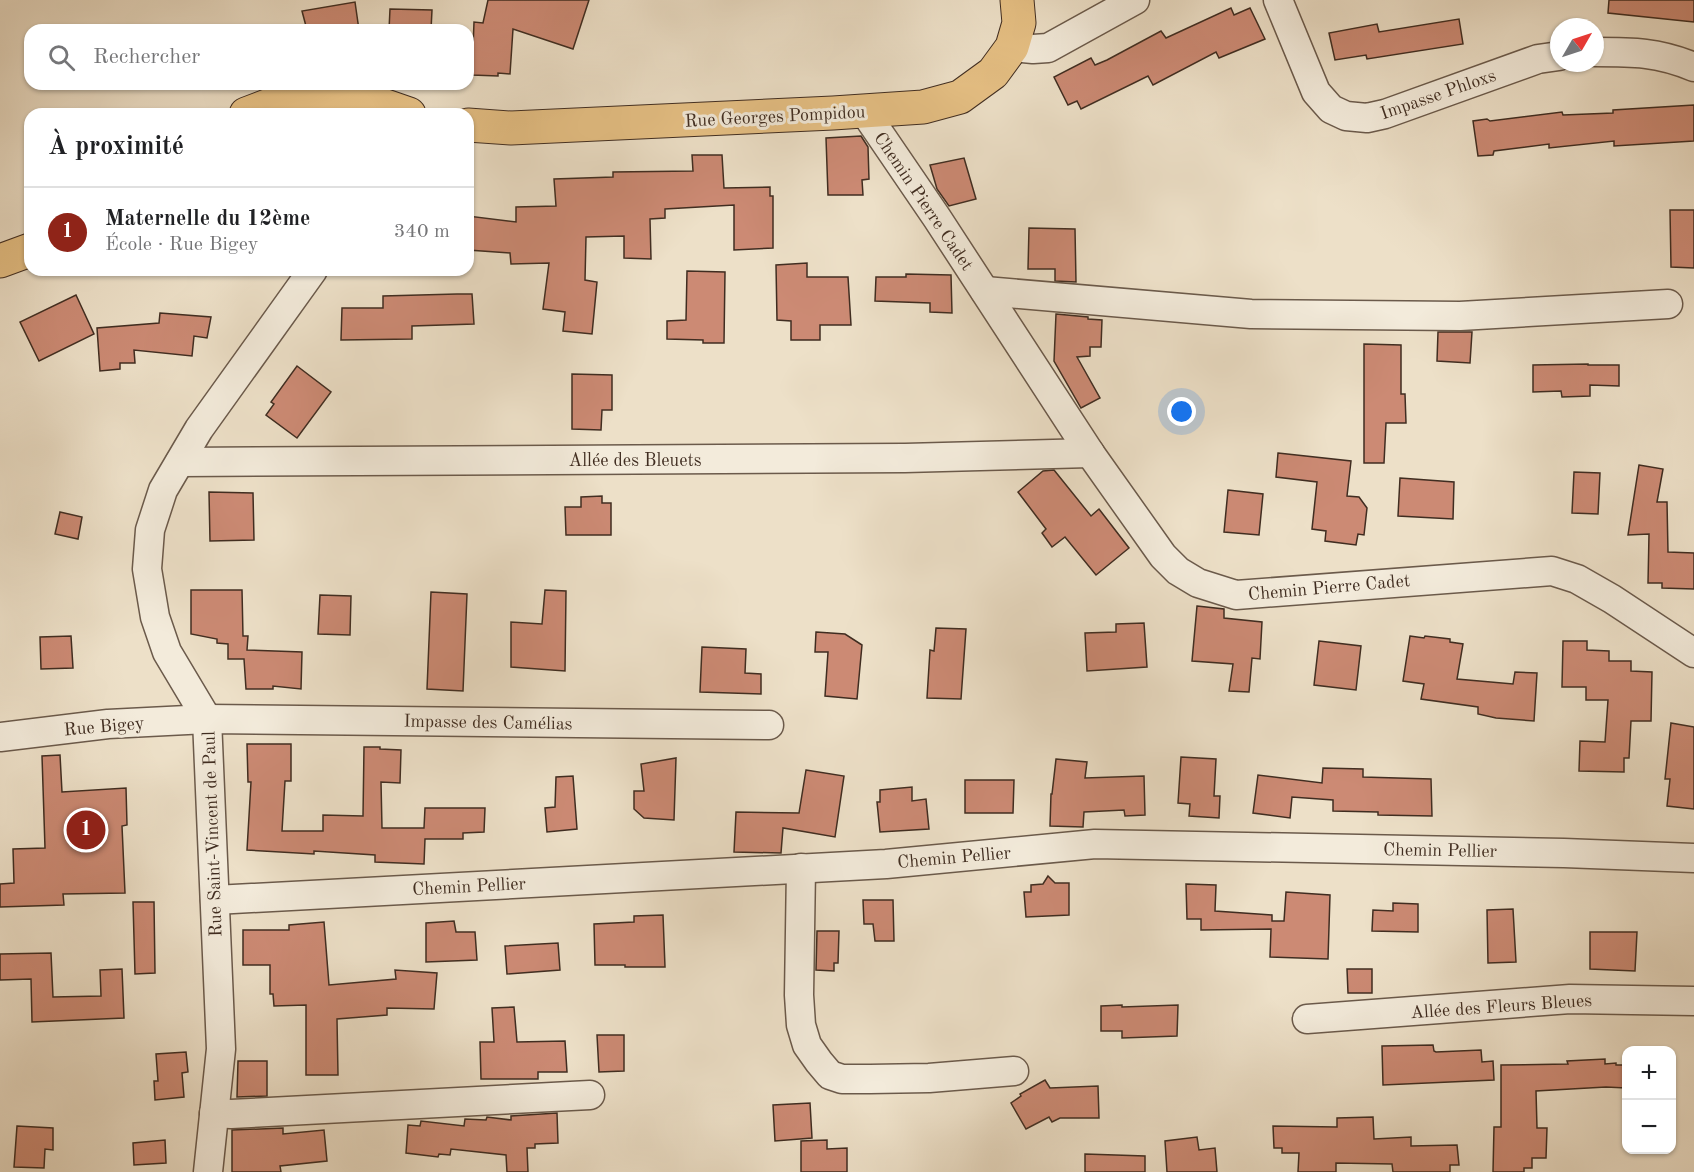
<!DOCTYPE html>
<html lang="fr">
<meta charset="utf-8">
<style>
:root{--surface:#fff;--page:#f6f6f6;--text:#202124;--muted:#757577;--line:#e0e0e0;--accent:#8f2418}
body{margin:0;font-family:"Old Standard TT",serif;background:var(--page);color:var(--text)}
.controls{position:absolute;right:18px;bottom:18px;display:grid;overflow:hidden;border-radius:12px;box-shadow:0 2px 4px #0004}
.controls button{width:54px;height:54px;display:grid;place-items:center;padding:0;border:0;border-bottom:2px solid var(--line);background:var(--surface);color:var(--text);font:30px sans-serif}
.compass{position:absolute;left:1550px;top:18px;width:54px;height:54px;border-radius:50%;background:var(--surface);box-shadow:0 2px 4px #0004;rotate:51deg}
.you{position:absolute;left:1182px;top:412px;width:21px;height:21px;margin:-15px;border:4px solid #fff;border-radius:50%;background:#1a73e8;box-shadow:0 0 0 9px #1a73e833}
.badge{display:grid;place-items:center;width:39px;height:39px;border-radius:50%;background:var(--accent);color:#fff;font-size:20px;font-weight:700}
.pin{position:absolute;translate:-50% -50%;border:3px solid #fff;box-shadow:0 2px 6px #0006}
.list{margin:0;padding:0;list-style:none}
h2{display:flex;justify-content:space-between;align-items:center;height:78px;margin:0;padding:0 24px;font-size:26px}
h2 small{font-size:20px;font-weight:400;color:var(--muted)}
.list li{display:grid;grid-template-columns:39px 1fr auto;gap:18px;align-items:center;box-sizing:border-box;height:90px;padding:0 24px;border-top:2px solid var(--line)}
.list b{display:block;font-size:22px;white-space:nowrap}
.list p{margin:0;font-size:20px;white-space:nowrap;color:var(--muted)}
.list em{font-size:20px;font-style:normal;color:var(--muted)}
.icon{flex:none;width:33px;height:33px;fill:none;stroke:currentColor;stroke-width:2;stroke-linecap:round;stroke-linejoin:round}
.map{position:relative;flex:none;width:1694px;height:1172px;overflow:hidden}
.search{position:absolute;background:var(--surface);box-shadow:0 2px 4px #0004;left:24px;top:24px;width:450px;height:66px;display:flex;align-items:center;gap:15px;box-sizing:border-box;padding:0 21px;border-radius:18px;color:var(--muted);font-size:22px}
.panel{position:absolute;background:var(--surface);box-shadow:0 2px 4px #0004;left:24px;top:108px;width:450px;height:168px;border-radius:18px}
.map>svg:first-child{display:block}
.building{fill:#cc8a74;stroke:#402d21;stroke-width:1.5}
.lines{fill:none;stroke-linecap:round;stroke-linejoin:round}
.minor-casing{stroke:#6b5a4b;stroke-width:31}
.major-casing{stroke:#402d21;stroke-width:35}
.minor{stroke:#f3ebdb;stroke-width:28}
.major{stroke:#e6c084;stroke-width:33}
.labels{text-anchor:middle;stroke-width:6;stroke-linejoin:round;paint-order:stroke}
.street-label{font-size:18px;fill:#402d21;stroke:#f3ebdb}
</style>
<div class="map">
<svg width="1694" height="1172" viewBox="0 0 1694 1172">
<rect width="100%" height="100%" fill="#ede0c8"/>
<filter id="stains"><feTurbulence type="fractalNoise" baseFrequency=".00333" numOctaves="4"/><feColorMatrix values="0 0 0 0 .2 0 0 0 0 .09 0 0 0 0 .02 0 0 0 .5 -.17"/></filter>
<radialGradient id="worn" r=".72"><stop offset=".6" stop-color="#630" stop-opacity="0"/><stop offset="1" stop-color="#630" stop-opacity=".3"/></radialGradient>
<!-- building -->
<g class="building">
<polygon points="488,0 589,0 573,49 513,29 510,74 498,73 498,76 472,75 474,22 483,23"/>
<polygon points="1609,0 1694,0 1694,22 1608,13"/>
<polygon points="355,2 359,30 307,30 302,11"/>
<polygon points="1231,8 1234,15 1250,8 1265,39 1219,58 1216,52 1153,85 1148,76 1081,109 1077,101 1068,105 1054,77 1091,58 1095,65 1107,60 1161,31 1166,38"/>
<polygon points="390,9 432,10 431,30 389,30"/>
<polygon points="1459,19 1463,44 1367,59 1366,55 1335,60 1329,33 1377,24 1379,32"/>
<polygon points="1694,105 1694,141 1614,146 1614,141 1549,148 1549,144 1494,151 1493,155 1478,156 1473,121 1487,119 1490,121 1562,112 1563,115 1613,113 1613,110"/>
<polygon points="861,136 868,147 869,179 862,180 863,195 828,195 826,138"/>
<polygon points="692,155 722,155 724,188 770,187 770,196 773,196 773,248 734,250 734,205 665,209 665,218 650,219 651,259 624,258 624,236 586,237 585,280 597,282 592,334 563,331 565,312 543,309 549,263 511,264 510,253 468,250 468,216 516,222 516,207 556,206 554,179 613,177 613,172 693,171"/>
<polygon points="964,158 976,199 949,206 937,189 930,165"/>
<polygon points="1670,210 1694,210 1694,268 1671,267"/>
<polygon points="1029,228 1075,229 1076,282 1055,281 1055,269 1028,269"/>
<polygon points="807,263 807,277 848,277 851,325 820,325 820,340 791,340 791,321 777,320 776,265"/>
<polygon points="687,271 725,272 724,343 703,343 703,340 667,339 667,321 686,320"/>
<polygon points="906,274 951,275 952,313 930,312 930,303 875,301 876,277 906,277"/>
<polygon points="457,294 472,294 474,324 412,326 412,339 341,340 342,308 383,308 383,296"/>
<polygon points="76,295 94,334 39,361 20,322"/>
<polygon points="160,313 211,317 207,338 194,336 192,356 134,350 135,363 120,363 120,369 100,371 97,328 159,323"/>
<polygon points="1056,314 1088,317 1088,319 1102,320 1101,347 1090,347 1090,356 1077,357 1100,398 1081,408 1054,361"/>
<polygon points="1438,332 1472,332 1470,363 1437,361"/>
<polygon points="1364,344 1401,345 1401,394 1405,394 1406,423 1386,423 1384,463 1364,463"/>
<polygon points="1588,364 1588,365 1619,365 1619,386 1590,385 1590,396 1562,397 1561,391 1533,392 1533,365"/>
<polygon points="297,366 331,392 297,438 266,415 274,404 271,402"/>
<polygon points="572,374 612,375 612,410 602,410 601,430 572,429"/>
<polygon points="1278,453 1351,461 1347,496 1359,497 1367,508 1364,535 1358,534 1356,545 1325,541 1326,531 1312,529 1317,482 1276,477"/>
<polygon points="1639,465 1663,469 1657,502 1667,502 1668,552 1694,553 1694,589 1662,588 1662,583 1648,583 1649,534 1628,535"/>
<polygon points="1054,470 1091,516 1099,509 1129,548 1096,575 1065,537 1052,547 1042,533 1046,529 1018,492 1043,471"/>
<polygon points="1574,472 1600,473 1598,514 1572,513"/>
<polygon points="1400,478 1454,482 1453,519 1398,516"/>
<polygon points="1228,490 1263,494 1259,535 1224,532"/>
<polygon points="209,492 253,493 254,540 210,541"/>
<polygon points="602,496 602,503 611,503 611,535 566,535 565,507 581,507 581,497"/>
<polygon points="60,512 82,517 78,539 55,534"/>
<polygon points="191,590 242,590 243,636 248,636 247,650 302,652 301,689 273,686 273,689 246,689 244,659 228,659 228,644 217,643 217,639 191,634"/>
<polygon points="545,590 566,591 565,671 511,667 511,622 542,624"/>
<polygon points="431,592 467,594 463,691 427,689"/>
<polygon points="320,595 351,596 350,635 318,634"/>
<polygon points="1197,606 1224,609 1224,618 1262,622 1260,659 1252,658 1249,692 1229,691 1233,664 1192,661"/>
<polygon points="1144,623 1147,667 1087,671 1085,633 1116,632 1116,624"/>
<polygon points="936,628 966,629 961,699 927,698 930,650 934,651"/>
<polygon points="816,632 845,634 862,645 857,699 825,696 828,652 815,652"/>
<polygon points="71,636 73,668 41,669 40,637"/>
<polygon points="1410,636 1424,638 1425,636 1450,639 1450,642 1463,644 1457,679 1513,684 1515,672 1537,673 1534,721 1496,718 1478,714 1478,707 1421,699 1424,684 1403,681"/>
<polygon points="1319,641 1361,646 1356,690 1314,685"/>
<polygon points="1563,641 1587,641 1587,650 1609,651 1609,661 1631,661 1631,671 1652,672 1651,721 1631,721 1629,758 1624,758 1624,772 1579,771 1580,741 1605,742 1608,700 1586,700 1586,687 1562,687"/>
<polygon points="702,647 746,649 745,673 761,674 761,694 700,692"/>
<polygon points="1671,723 1694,727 1694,809 1667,806 1670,779 1665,779"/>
<polygon points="247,744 291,744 291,781 285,781 282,831 323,831 323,815 363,816 364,747 380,747 380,749 401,750 400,783 381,782 382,828 424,828 425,808 485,808 484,832 463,833 463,839 425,839 424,864 375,862 375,855 314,851 314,854 247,850 251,782 248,782"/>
<polygon points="60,755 62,792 126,788 127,825 122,826 125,893 63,894 64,905 0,907 0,884 14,883 13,849 45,848 42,756"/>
<polygon points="1181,757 1216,759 1214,796 1220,796 1219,818 1189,816 1190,804 1178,803"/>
<polygon points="676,758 674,820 644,818 634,809 634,791 644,791 641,764"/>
<polygon points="1056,759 1087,762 1085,778 1144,776 1145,815 1125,816 1124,810 1084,812 1083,827 1050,826 1051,794 1052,794"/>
<polygon points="1323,768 1363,769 1363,777 1431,779 1432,816 1378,815 1378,812 1333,811 1333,800 1292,797 1290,818 1253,813 1258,775 1322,783"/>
<polygon points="806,770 844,776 835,837 783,828 781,853 734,852 736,812 799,813"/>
<polygon points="573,776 577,829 547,832 545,808 555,807 556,777"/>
<polygon points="965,780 1014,780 1013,813 965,813"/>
<polygon points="912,787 912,801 926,799 929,829 880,832 877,802 880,802 880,790"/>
<polygon points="1048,876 1055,883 1069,883 1069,915 1026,917 1024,892 1031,892 1031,885 1043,884"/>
<polygon points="1186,884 1216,885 1215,911 1272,915 1272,921 1284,921 1286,892 1330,895 1328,959 1270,957 1271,929 1201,930 1201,919 1187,919"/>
<polygon points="863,900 893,900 894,941 875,941 873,924 864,924"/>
<polygon points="133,902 154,902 155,973 135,974"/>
<polygon points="1393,903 1418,904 1418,932 1372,931 1373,910 1393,911"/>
<polygon points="1513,909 1516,962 1488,963 1487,910"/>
<polygon points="663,915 665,967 625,967 625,965 595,965 594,924 634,922 634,916"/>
<polygon points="454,921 456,932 475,932 477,960 426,962 426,923"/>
<polygon points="324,922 329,985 396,979 395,970 437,973 434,1009 387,1008 387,1015 337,1019 338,1075 306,1075 306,1005 274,1006 273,994 270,994 270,965 243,965 243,930 289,930 289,925"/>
<polygon points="817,931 839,931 838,963 834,963 834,971 816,970"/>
<polygon points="1590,932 1637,932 1635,971 1590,969"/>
<polygon points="558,943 560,970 507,974 505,946"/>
<polygon points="51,953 53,997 101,996 100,970 122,969 124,1018 32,1022 31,979 0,980 0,954"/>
<polygon points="1347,969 1372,969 1372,993 1348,993"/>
<polygon points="1122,1005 1122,1007 1178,1005 1177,1036 1122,1038 1122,1031 1101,1031 1101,1006"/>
<polygon points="514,1007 517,1042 565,1041 567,1072 538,1072 538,1079 481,1079 480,1042 494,1042 492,1008"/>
<polygon points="597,1035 624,1035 624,1071 599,1072"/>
<polygon points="1433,1045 1434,1051 1436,1052 1481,1050 1482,1062 1493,1061 1494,1080 1383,1085 1382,1046"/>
<polygon points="186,1052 188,1072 182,1073 184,1097 155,1100 154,1081 158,1081 156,1054"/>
<polygon points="1605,1059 1605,1064 1616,1063 1616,1065 1626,1065 1626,1088 1606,1087 1536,1091 1537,1128 1547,1128 1546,1158 1532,1158 1532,1168 1524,1168 1524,1172 1493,1172 1494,1127 1501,1127 1501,1065 1568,1064 1567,1061"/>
<polygon points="238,1061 267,1061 267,1096 237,1097"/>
<polygon points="1045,1080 1050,1088 1098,1086 1099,1118 1060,1118 1052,1122 1049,1117 1026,1129 1011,1103 1021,1096 1020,1094"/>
<polygon points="810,1103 812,1138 775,1141 773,1105"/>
<polygon points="557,1113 558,1143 535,1144 535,1148 527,1148 528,1172 507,1172 506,1155 451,1149 450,1155 439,1154 438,1157 406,1153 408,1125 420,1126 421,1121 464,1126 465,1119 486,1120 487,1117 511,1120 511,1116"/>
<polygon points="1373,1117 1374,1139 1411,1137 1411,1146 1457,1145 1459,1165 1450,1165 1450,1172 1393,1172 1392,1164 1336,1163 1336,1172 1298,1172 1299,1153 1282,1153 1282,1148 1274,1148 1273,1126 1337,1127 1337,1118"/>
<polygon points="17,1126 53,1128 53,1150 45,1149 44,1168 14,1167"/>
<polygon points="283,1128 283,1134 324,1130 327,1161 280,1166 281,1172 232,1172 232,1130"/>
<polygon points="1197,1137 1199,1150 1215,1148 1217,1172 1167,1172 1165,1141"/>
<polygon points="165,1140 166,1163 134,1165 133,1143"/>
<polygon points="827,1140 827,1149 847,1148 847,1172 801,1172 801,1141"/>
<polygon points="1085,1154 1145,1156 1145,1172 1085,1172"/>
</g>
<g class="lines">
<!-- minor casing -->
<g class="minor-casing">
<g id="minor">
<polyline points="1278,0 1316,92 1331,109 1346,116 1367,118 1385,114 1538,59 1559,56"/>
<polyline points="1012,47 1033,49 1048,48 1135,0"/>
<path d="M1595 52C1633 52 1658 52 1694 67"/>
<polyline points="864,111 937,218 1090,453 1163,556 1178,571 1198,583 1236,595 1552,571 1577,579 1612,599 1694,653"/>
<polyline points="985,291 1251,314 1460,316 1668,304"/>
<polyline points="180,462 905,458 1090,453"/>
<polyline points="0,737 108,724 207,719 769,725"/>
<polyline points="801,868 799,995 801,1025 807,1045 819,1062 830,1075 842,1079 870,1079 929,1078 1014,1071"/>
<polyline points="215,900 886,864 1095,844 1564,853 1694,858"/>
<polyline points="1307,1019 1570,999 1694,1001"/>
<polyline points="214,1113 231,1114 590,1095"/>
<polyline points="208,1172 221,1049 207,719 167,652 155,617 147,569 150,530 163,490 199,429 313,270"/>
</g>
</g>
<!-- major casing -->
<g class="major-casing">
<g id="major">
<polyline points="246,114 290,97 328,94 357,96 409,114"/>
<polyline points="468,125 511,128 833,113 923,107 960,97 993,73 1012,47 1019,23 1017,0"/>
<polyline points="0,261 30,250"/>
</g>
</g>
<!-- minor -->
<use href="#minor" class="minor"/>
<!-- major -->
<use href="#major" class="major"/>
</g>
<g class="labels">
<!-- street labels -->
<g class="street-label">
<text transform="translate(1438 94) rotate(-19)" y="6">Impasse Phloxs</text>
<text transform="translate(775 116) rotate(-3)" y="6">Rue Georges Pompidou</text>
<text transform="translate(924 201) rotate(56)" y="6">Chemin Pierre Cadet</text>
<text x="635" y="466">Allée des Bleuets</text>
<text transform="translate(1329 587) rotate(-5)" y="6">Chemin Pierre Cadet</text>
<text transform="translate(488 722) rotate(1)" y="6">Impasse des Camélias</text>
<text transform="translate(104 726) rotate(-5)" y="6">Rue Bigey</text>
<text transform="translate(212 834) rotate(-92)" y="6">Rue Saint-Vincent de Paul</text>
<text transform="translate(1440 850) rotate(1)" y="6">Chemin Pellier</text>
<text transform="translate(954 857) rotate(-5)" y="6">Chemin Pellier</text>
<text transform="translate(469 886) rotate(-3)" y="6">Chemin Pellier</text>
<text transform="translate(1501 1006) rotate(-4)" y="6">Allée des Fleurs Bleues</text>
</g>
</g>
<rect width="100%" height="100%" filter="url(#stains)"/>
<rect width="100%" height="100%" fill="url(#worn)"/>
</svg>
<div class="controls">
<button>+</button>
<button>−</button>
</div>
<svg class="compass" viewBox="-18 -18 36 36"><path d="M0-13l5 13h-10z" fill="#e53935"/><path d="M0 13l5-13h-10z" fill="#757577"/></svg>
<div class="you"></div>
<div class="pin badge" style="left:86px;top:830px">1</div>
<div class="search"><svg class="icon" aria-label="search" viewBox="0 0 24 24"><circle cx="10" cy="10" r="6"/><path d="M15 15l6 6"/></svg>Rechercher</div>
<section class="panel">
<h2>À proximité<small></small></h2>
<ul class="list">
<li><span class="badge">1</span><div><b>Maternelle du 12ème</b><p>École · Rue Bigey</p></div><em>340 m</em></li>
</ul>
</section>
</div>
